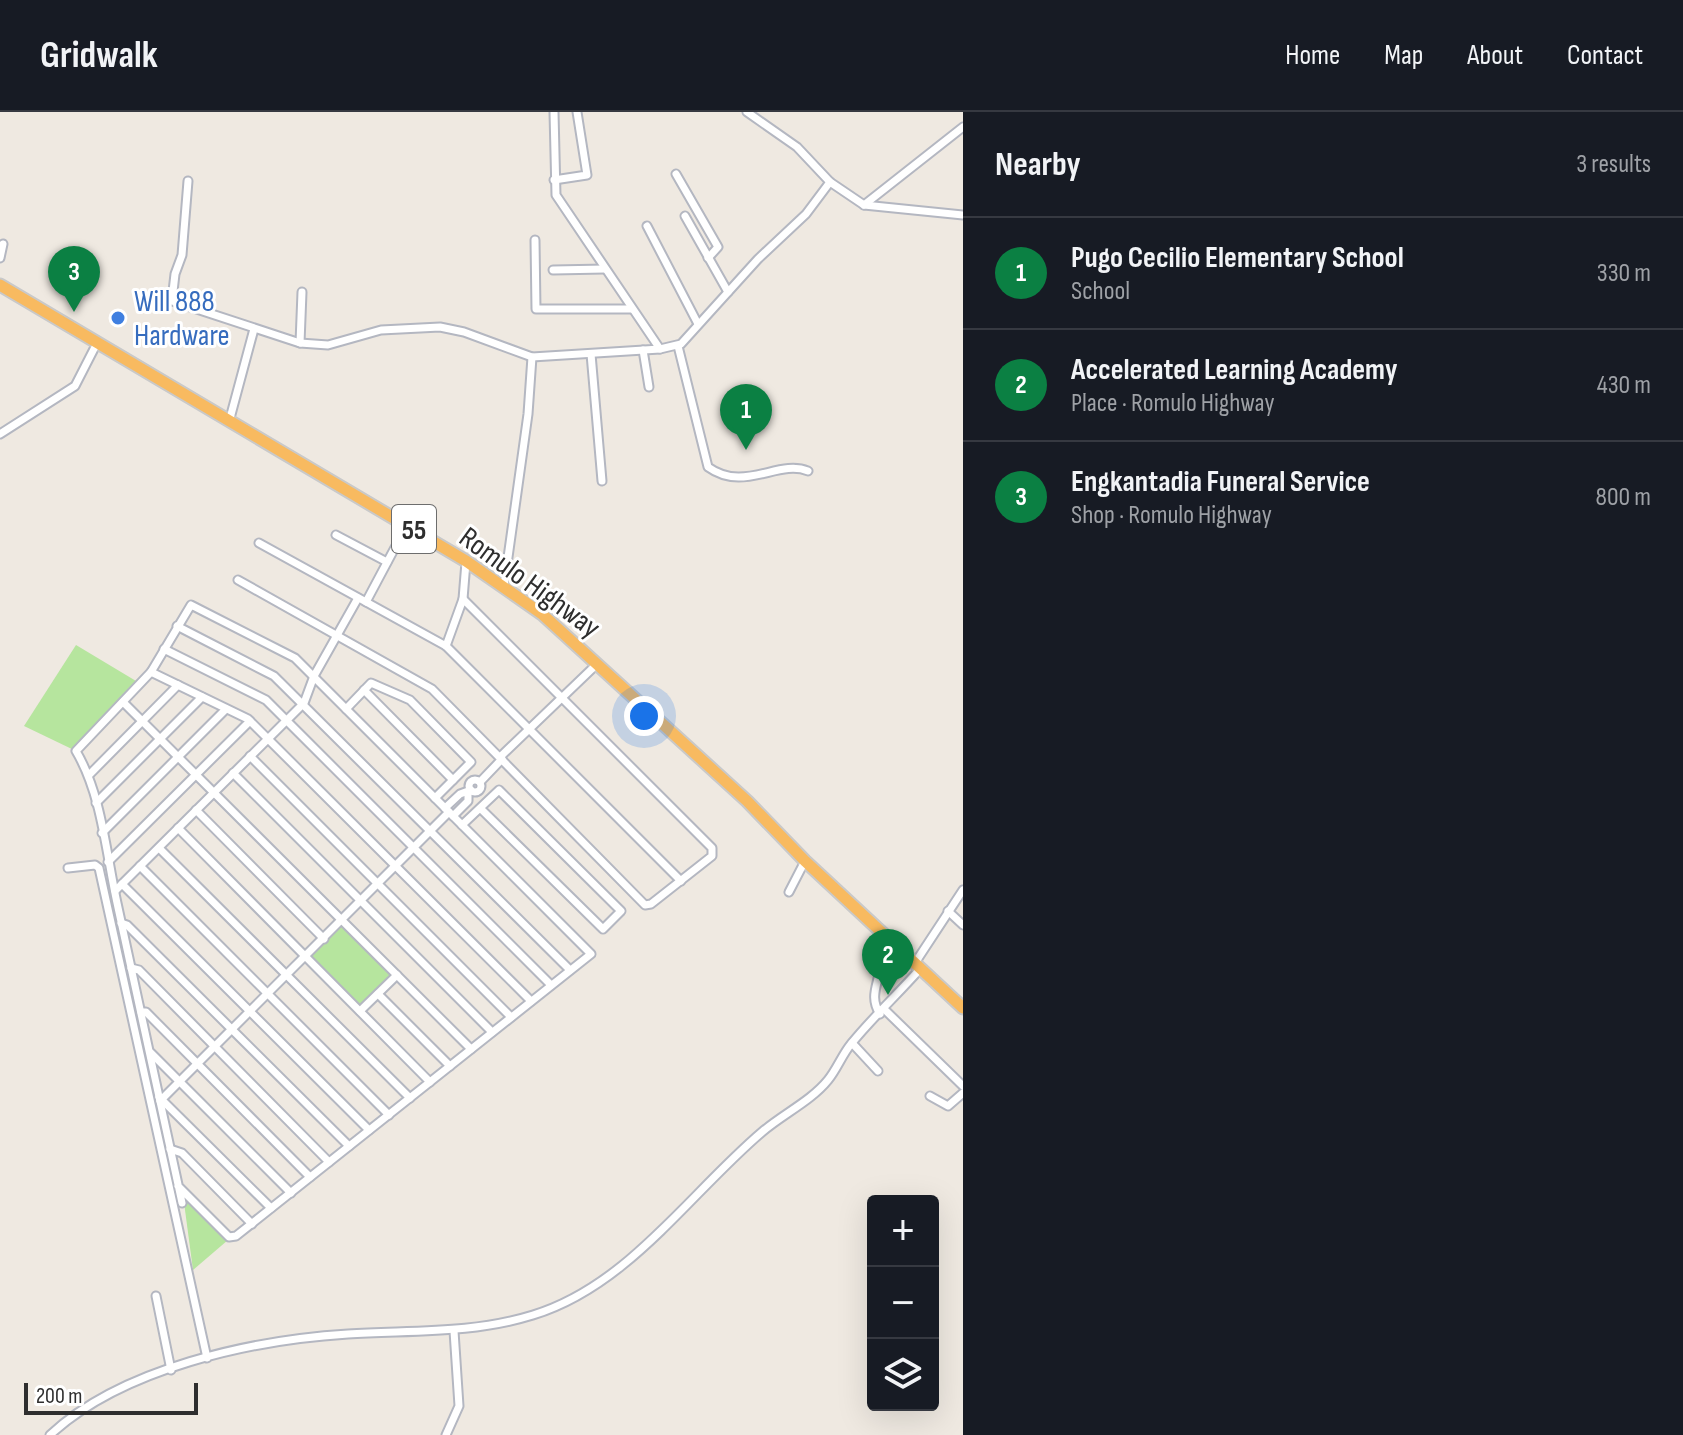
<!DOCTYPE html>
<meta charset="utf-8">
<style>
:root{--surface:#171b24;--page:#20242c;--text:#f1f3f6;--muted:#9ea1a6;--line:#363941;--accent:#0b8043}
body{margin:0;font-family:"Sofia Sans Condensed",sans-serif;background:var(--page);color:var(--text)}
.controls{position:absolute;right:24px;bottom:24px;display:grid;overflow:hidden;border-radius:8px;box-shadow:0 8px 32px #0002}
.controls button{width:72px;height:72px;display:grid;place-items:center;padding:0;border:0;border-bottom:2px solid var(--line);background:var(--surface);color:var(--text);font:40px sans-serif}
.scale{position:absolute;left:24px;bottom:20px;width:174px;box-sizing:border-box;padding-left:8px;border:4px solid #2e2e2e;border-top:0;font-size:22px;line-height:28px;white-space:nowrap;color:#2e2e2e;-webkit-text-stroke:6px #fff;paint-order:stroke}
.you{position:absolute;left:644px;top:604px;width:28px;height:28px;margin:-20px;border:6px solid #fff;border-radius:50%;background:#1a73e8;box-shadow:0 0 0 12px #1a73e833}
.badge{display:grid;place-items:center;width:52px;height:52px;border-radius:50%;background:var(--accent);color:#fff;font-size:26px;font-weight:700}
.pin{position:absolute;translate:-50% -66px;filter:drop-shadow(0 2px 4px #0008)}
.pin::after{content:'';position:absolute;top:42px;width:28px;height:24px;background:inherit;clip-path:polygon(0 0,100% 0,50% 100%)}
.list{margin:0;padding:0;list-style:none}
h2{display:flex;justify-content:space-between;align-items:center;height:104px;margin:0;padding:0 32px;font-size:34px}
h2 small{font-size:26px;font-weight:400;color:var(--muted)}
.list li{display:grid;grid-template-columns:52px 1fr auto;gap:24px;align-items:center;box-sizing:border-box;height:112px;padding:0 32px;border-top:2px solid var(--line)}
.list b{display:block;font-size:30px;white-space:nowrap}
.list p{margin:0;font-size:26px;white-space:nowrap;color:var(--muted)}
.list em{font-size:26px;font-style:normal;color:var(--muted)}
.icon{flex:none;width:44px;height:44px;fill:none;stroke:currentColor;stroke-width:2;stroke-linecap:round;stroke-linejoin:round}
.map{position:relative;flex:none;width:963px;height:1323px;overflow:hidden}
header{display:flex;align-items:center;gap:48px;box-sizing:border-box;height:112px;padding:0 40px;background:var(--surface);border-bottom:2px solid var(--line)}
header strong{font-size:38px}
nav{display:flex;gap:44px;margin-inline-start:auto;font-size:28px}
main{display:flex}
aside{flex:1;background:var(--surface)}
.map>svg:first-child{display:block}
.green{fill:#b6e59e}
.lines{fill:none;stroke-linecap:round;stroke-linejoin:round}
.minor-casing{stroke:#b4b7c1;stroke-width:11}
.trunk-casing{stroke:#c9c9c9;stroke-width:15}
.minor{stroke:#fff;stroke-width:7}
.trunk{stroke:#f8ba60;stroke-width:11}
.shop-dot{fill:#3f7fe0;stroke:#fff;stroke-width:3}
.labels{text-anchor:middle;stroke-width:6;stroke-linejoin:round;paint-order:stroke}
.shield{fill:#fff;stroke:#6d6d6d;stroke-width:2}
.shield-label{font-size:28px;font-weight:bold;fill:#2e2e2e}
.shop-label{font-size:30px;fill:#366cbe;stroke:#fff;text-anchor:start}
.street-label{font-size:30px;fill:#2e2e2e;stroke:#fff}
</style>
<header>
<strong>Gridwalk</strong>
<nav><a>Home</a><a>Map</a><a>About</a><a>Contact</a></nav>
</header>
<main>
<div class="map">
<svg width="963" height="1323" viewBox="0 0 963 1323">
<rect width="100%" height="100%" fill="#efe9e1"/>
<!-- green -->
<g class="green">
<polygon points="76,533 136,569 76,639 24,614"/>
<polygon points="341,812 394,864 360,897 309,844"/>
<polygon points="183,1083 228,1128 193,1158"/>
</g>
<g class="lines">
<!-- minor casing -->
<g class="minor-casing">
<g id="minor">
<polyline points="747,0 797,35 830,70 864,93 963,103"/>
<polyline points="676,62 718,135 708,146"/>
<polyline points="554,68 587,63 577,0"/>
<polyline points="864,93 963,15"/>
<polyline points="685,104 728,180"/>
<polyline points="647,114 698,212"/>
<polyline points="535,128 536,197 632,197"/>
<polyline points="0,146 3,132"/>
<polyline points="553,158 605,157"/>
<polyline points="166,187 300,231 328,233 381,218 440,215 464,220 532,245 660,237 556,83 554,0"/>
<polyline points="172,188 175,162 182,143 188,69"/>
<polyline points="300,231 302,180"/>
<path d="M678 234 708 355C744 381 778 347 808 359"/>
<polyline points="660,237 681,232 758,147 806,102 830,70"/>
<polyline points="643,238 649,275"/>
<polyline points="591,242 602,369"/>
<polyline points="229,310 254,217"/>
<polyline points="0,322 75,274 97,231"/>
<polyline points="336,423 387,450"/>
<polyline points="259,431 446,534 681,769"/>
<polyline points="238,468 432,577 645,793 651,792 712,744 712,736 463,487 446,534"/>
<polyline points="504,474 528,302 532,245"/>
<polyline points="463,487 466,450"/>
<polyline points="366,490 407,413"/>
<polyline points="177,514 274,564 570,858"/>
<polyline points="164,537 266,588 551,873"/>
<polyline points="151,560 248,607 531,889"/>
<polyline points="364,578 453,668"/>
<polyline points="123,590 471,937"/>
<polyline points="346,597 371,571 410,588 471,650 435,686"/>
<polyline points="250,644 511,905"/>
<polyline points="500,645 597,552"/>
<polyline points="233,661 492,920"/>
<polyline points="89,663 178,573"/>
<circle cx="475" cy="674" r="6"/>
<polyline points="480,670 502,647"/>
<polyline points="96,691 202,585"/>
<polyline points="445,696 460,682 471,678"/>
<polyline points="196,698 324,827"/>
<polyline points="453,704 468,689 468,682"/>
<polyline points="462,713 499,678 621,799 603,817 480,696"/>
<polyline points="178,716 430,970"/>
<polyline points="102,721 226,597"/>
<polyline points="159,736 410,986"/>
<polyline points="108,750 250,609"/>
<polyline points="140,754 389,1003"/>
<polyline points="68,756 95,753 99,756 207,1246"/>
<polyline points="122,772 369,1018"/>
<polyline points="115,779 304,591 314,564 358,486"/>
<polyline points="789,780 805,749"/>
<polyline points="948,799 963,813"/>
<polyline points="121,811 127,813 349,1034"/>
<polyline points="915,851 963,778"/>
<polyline points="131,856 139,858 329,1050"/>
<polyline points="378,882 450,954"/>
<polyline points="884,897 963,974"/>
<polyline points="360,899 397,863"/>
<polyline points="141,900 146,900 310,1065"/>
<path d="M880 902C869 885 878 873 880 856"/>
<polyline points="852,931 878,959"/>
<polyline points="151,941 291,1081"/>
<polyline points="930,984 948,994 963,981"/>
<polyline points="159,985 271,1096"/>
<polyline points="160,989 449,700"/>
<polyline points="170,1037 182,1041 252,1112"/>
<path d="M178 1074 229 1125 236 1124 591 842 295 546 191 493 151 560 76 639C102 683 106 741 117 791 139 891 160 991 182 1091"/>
<polyline points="156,1184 171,1258"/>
<path d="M50 1323C122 1256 252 1228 348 1222 411 1218 472 1222 533 1203 628 1174 689 1082 762 1020 783 1002 811 989 828 968 837 957 842 943 851 932 872 906 898 882 920 857"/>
<polyline points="446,1323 459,1294 454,1219"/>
</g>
</g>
<!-- trunk casing -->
<g class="trunk-casing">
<polyline id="trunk" points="0,173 466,449 542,502 747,689 805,749 963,896"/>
</g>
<!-- minor -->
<use href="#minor" class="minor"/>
<!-- trunk -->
<use href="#trunk" class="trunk"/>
</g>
<!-- markers -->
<circle class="shop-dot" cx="118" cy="206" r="8"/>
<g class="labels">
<!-- shield labels -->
<rect class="shield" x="392" y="393" width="44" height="48" rx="6"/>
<g class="shield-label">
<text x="414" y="427">55</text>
</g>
<!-- shop labels -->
<g class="shop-label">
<text x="134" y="199">Will 888<tspan x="134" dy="34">Hardware</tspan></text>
</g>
<!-- street labels -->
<g class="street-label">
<text transform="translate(530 470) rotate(36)" y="10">Romulo Highway</text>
</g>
</g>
</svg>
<div class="controls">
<button>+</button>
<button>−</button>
<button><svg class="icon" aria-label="layers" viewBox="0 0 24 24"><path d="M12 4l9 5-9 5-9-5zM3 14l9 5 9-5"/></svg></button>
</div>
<div class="scale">200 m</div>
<div class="you"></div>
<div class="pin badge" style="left:746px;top:338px">1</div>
<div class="pin badge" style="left:888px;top:883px">2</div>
<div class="pin badge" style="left:74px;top:200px">3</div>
</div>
<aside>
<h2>Nearby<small>3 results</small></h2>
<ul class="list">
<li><span class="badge">1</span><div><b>Pugo Cecilio Elementary School</b><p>School</p></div><em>330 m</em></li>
<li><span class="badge">2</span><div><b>Accelerated Learning Academy</b><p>Place · Romulo Highway</p></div><em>430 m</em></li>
<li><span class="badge">3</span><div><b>Engkantadia Funeral Service</b><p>Shop · Romulo Highway</p></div><em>800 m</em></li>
</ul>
</aside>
</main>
